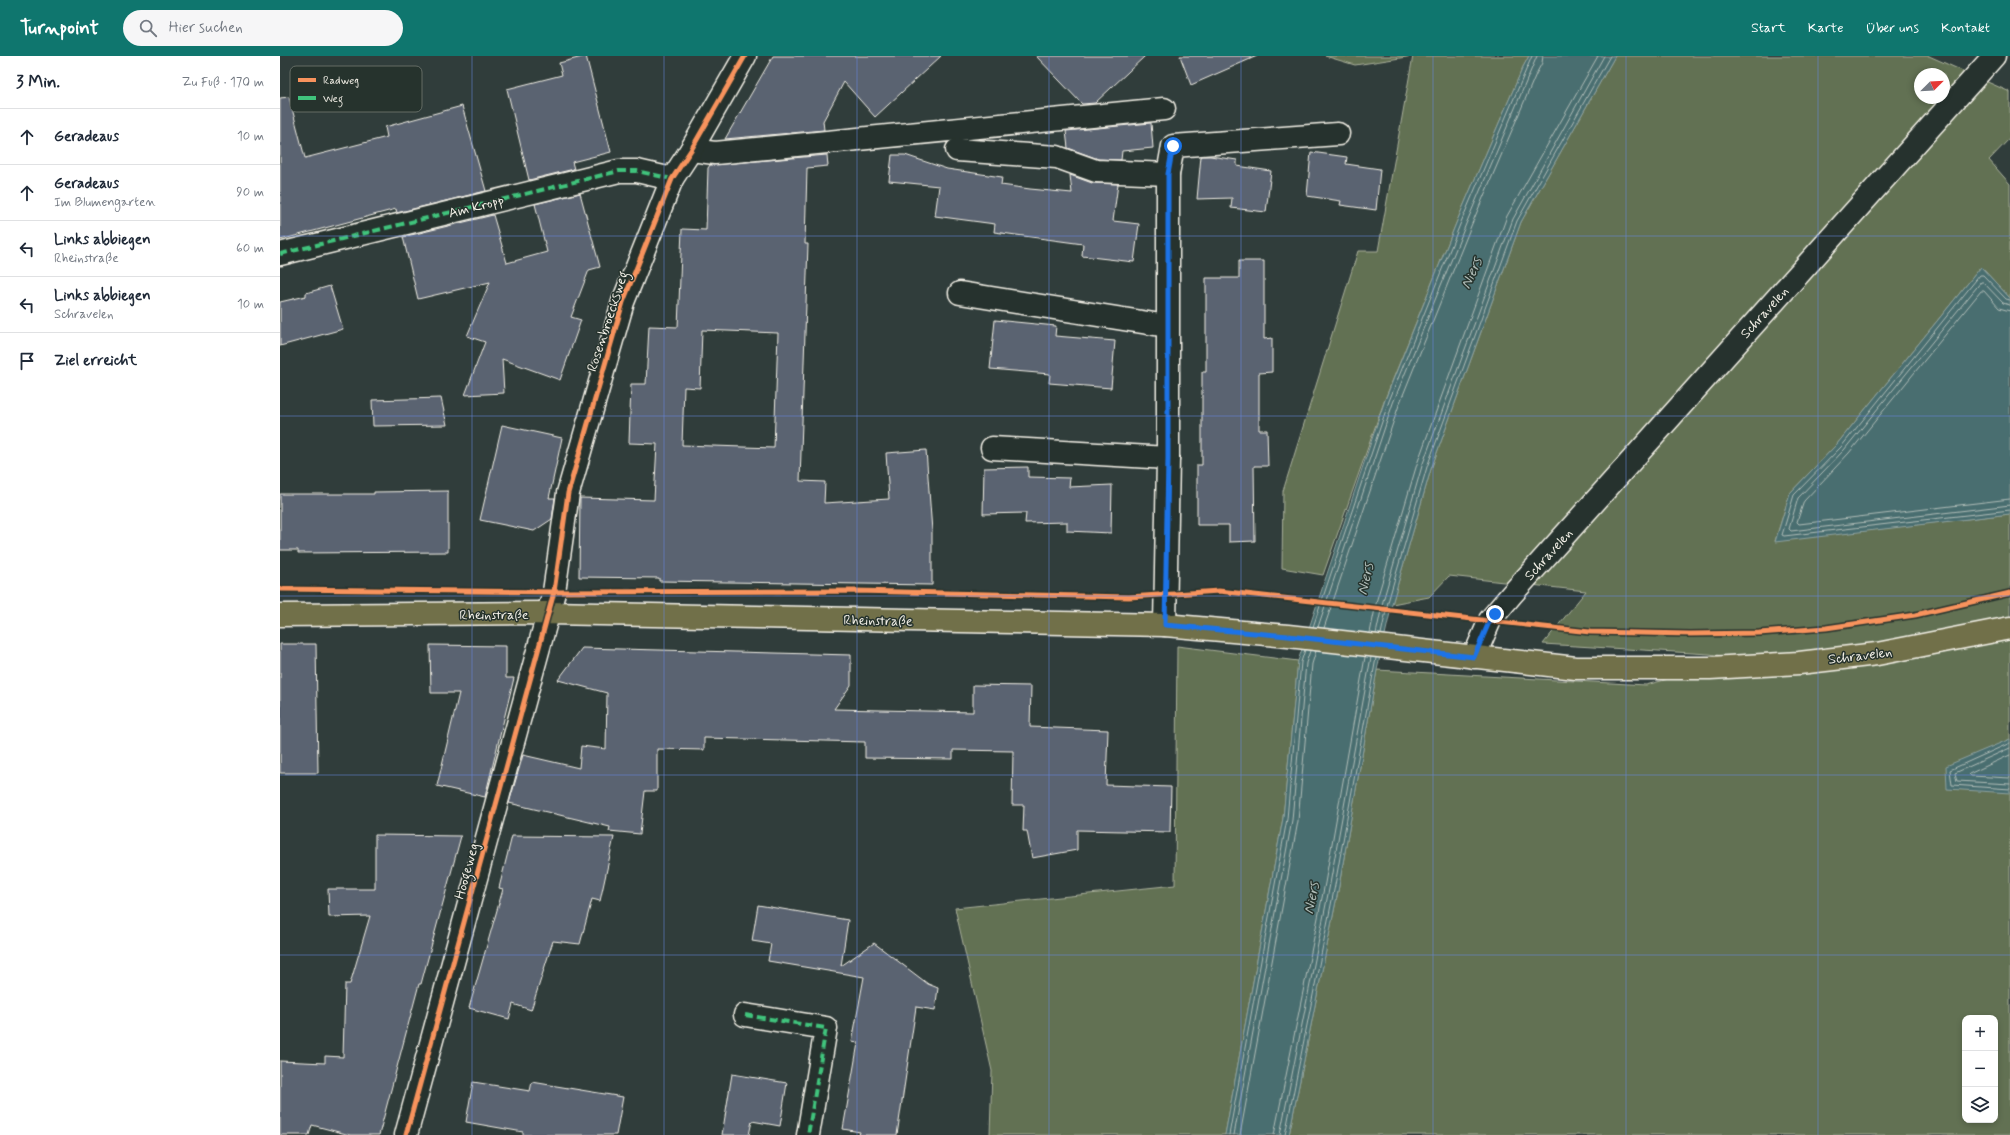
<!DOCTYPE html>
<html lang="de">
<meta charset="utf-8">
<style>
:root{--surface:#fff;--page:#f6f6f7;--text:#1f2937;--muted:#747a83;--line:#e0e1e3;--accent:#0f766e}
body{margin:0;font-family:Mynerve,sans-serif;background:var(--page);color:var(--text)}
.controls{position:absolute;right:12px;bottom:12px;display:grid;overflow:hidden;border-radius:8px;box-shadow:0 2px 6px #0003}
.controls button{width:36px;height:36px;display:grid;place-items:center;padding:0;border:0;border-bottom:1px solid var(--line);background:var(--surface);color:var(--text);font:20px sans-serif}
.compass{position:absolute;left:1634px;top:12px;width:36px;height:36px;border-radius:50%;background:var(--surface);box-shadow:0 2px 6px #0003;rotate:66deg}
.stop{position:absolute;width:12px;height:12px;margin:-9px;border:3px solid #1a73e8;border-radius:50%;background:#fff}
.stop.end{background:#1a73e8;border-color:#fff;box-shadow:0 1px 4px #0008}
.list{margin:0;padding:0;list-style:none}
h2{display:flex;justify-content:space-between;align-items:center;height:52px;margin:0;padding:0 16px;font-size:17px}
h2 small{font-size:13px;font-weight:400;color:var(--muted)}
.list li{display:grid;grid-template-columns:26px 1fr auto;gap:12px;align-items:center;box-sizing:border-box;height:56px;padding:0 16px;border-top:1px solid var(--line)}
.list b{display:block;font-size:15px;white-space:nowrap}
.list p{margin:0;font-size:13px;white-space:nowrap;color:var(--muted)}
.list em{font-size:13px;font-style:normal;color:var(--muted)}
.icon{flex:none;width:22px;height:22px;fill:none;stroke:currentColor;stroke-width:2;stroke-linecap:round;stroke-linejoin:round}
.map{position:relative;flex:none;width:1730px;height:1079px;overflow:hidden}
header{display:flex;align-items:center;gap:24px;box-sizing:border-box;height:56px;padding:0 20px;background:var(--accent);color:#fff}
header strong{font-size:19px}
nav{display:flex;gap:22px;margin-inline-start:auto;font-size:14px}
.search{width:280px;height:36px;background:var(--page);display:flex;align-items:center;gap:10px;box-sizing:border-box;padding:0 14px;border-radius:22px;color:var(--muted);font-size:15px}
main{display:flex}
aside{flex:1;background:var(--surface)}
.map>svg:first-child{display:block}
.green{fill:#627152;stroke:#abb19d;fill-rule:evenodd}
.water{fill:#4a6e70;stroke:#8ea2a0}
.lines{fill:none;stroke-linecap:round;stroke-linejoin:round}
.shore{stroke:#b0bdb8;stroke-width:1}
.building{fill:#5a6371;stroke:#f4f1e8;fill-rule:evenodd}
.minor-casing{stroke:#f4f1e8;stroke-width:25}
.major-casing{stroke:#f4f1e8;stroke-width:25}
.minor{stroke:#26332d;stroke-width:22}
.major{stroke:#71704a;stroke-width:22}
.quiet{stroke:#40c37c;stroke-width:4;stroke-dasharray:8 4;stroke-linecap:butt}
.cycleway-casing{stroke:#26332d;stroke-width:8}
.cycleway{stroke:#f8935d;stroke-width:5}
.route{stroke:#1a73e8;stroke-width:5}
.grid{fill:none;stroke:#6887de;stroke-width:1;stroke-opacity:0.55}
.labels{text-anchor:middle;stroke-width:3;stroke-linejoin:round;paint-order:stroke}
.street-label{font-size:14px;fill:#f4f1e8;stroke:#26332d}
.water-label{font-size:15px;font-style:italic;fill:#b0bdb8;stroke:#26332d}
.key{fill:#26332d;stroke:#646c65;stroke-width:1}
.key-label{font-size:11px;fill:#f4f1e8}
</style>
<header>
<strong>Turnpoint</strong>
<div class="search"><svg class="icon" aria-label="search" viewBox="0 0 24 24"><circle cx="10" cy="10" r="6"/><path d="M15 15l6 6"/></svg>Hier suchen</div>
<nav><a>Start</a><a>Karte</a><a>Über uns</a><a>Kontakt</a></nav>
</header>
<main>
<aside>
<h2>3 Min.<small>Zu Fuß · 170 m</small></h2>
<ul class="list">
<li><svg class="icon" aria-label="ahead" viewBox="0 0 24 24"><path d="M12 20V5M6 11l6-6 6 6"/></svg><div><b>Geradeaus</b></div><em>10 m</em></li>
<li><svg class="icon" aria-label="ahead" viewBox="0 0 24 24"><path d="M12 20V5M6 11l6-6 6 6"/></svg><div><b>Geradeaus</b><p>Im Blumengarten</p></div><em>90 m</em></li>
<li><svg class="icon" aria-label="left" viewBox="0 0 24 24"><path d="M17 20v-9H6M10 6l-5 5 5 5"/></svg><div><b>Links abbiegen</b><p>Rheinstraße</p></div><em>60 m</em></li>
<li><svg class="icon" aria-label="left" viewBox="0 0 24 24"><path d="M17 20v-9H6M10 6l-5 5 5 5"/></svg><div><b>Links abbiegen</b><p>Schravelen</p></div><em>10 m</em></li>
<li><svg class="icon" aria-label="arrive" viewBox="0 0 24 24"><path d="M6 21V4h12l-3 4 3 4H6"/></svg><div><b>Ziel erreicht</b></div></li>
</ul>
</aside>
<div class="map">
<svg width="1730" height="1079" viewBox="0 0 1730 1079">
<rect width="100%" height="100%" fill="#303d3b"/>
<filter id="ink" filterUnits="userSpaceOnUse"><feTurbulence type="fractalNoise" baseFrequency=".025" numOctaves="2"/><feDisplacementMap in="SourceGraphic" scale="8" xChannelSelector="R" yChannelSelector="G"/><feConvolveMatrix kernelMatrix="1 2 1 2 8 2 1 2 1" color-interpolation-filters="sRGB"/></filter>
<g filter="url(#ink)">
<!-- green -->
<g class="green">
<polygon points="1045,0 1249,0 1243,11 1177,165 1105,343 1043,519 1002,512 1003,435 1078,195 1098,195 1133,0 1075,9"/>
<path d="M1335 0H1649L1730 36V82L1709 104 1730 128V242L1701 211 1557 388 1510 437 1495 485 1730 458V1079H1009L1059 830 1097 614 1366 629 1430 612 1519 610 1429 598 1263 588 1306 535 1169 520 1149 541 1112 548 1151 413 1241 166ZM1640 18H1664V42H1640ZM1685 962H1715V1064H1685Z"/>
<polygon points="897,590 1018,605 1003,762 945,1079 710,1079 712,1015 675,852 895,829"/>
</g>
<!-- water -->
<g class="water">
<polygon points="1249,0 1335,0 1241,166 1151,413 1112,548 1097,614 1059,830 1009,1079 945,1079 1003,762 1018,605 1105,344 1177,165 1243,11"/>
<polygon points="1701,211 1730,242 1730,458 1495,486 1510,437 1557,388"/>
<polygon points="1730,683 1730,737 1667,733 1666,710"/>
</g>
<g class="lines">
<!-- shore -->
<g class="shore">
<polyline points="1730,244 1726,243 1703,219 1700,219 1561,391 1514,439 1502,479 1504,480 1730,454"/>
<polyline points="1730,249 1723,247 1703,226 1701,226 1564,394 1518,442 1509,473 1511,475 1730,449"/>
<polyline points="1730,255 1719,252 1704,235 1701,235 1569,397 1524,445 1517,466 1519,468 1730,443"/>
<polyline points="1033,571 1109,345 1181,166 1252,0"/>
<polyline points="1038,571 1113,347 1186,168 1257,0"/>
<polyline points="1044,572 1119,349 1191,170 1256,18 1262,7 1263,0"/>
<polyline points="1090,577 1097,543 1137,408 1227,160 1318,0"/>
<polyline points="1096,578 1103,545 1142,410 1233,163 1324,0"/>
<polyline points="1101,578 1108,546 1147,411 1237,165 1330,0"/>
<polyline points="1730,687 1670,714 1672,729 1730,733"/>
<polyline points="1730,692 1675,717 1677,725 1730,728"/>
<polyline points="1730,699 1689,718 1691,720 1730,722"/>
<polyline points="949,1079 1007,763 1021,606 1025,594"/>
<polyline points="954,1079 1012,764 1026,607 1030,595"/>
<polyline points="960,1079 1018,765 1032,608 1036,595"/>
<polyline points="994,1079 1045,827 1085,601"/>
<polyline points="1000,1079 1050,828 1091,601"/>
<polyline points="1005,1079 1055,829 1096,602"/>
</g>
</g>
<!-- building -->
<g class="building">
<polygon points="306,0 331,96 292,106 294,113 249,124 227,33 282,19 279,7"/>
<polygon points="493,0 661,0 595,61 564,26 543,65 544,74 445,83"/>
<polygon points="756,0 865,0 815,47 802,48"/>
<polygon points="900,0 977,0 911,29"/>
<polygon points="9,41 25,102 107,81 105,71 182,50 206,135 117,157 116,153 0,184 0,42"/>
<polygon points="871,67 873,92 842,95 841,104 818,103 788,92 786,75"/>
<polygon points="1031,96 1067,101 1066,108 1100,113 1096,154 1060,149 1061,145 1027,140"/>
<path d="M547 99 548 110 527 112 525 188H528L520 425 545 426 544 447 609 443 606 397 646 394 652 475V529L379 525V522L299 521 300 442 374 444 377 388 349 387 351 328H366L369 270 398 271 402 173 426 174 428 112 430 109ZM422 274 498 277 494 392 402 389 404 331 420 332Z"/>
<polygon points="612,99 625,99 667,113 722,121 721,129 750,133 792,137 790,119 812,127 838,128 833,165 859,168 854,206 802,200 803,188 714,176 715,168 655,160 659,130 609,125"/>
<polygon points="921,100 930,100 957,104 957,110 991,115 986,156 951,152 952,142 917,143"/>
<polygon points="300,137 320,211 309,214 291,261 301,264 280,324 222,303 224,337 185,339 205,286 187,280 210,226 138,243 123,181 213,159 227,207 267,196 255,148"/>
<polygon points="959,205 984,205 984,283 992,282 992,316 979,317 979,374 987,374 988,410 974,410 975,485 949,486 949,469 917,469 917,409 922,409 922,316 926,316 926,222 959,222"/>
<polygon points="50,230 63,273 0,290 0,246 26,240 26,237"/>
<polygon points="715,264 776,270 775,280 835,285 831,332 769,327 770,318 710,313"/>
<polygon points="161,342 167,369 93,370 92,344"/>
<polygon points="222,369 282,382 269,442 275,442 272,463 254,475 200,464"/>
<polygon points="748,411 748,421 790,422 789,431 832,429 831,477 787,475 787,466 745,467 746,457 703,458 704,412"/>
<polygon points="168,435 168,496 18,497 18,494 0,494 0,438 94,438 94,436"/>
<polygon points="0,588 36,588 38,717 0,717"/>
<polygon points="150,589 226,590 226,622 234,622 205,741 157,730 179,637 151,637"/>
<polygon points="302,592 571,599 571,629 554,653 693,656 693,629 751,630 750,671 828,674 826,729 891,731 890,776 797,774 797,794 752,802 747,775 743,775 744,749 732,749 733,695 673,694 673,703 585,702 585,686 424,682 424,694 377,693 377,735 365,735 360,778 329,775 330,771 229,747 243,699 299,712 301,690 326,693 327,637 278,624"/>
<polygon points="95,779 181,780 141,928 139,928 99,1079 70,1079 32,1069 29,1079 0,1079 0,1005 45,1007 45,1000 63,1001 65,928 70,928 90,860 49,861 48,833 95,833"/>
<polygon points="232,780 334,781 320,845 312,843 300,888 273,885 251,954 233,948 229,963 189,952 223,833 219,832"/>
<polygon points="478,849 568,864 561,910 594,887 648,928 658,932 655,954 636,951 617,1079 579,1079 580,1076 563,1073 578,987 572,986 584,921 488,905 491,888 472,885"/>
<polygon points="452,1018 507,1027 500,1070 472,1065 469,1079 442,1079"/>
<polygon points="193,1026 250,1035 252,1026 343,1041 336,1079 243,1079 243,1076 186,1066"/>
</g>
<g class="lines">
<!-- minor casing -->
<g class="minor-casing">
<g id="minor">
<polyline points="411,94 435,97 884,53"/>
<polyline points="677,94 777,101 816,115 888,118"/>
<polyline points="0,198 339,115 357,115 392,123"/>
<polyline points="680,237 887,270"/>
<polyline points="712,392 888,402"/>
<polyline points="885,569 888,402 888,118 893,90 1058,78"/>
<polyline points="1194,601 1210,564 1232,538 1714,0"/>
<polyline points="465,959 546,972 528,1079"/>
<polyline points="126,1079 274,536 288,437 343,246 392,123 411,94 465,0"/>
</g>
</g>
<!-- major casing -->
<g class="major-casing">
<polyline id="major" points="0,559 268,557 885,569 1008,580 1296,612 1430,612 1519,607 1597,598 1730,572"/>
</g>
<!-- minor -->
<use href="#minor" class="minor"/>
<!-- major -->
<use href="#major" class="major"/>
<!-- quiet -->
<g class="quiet">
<polyline points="0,198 339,115 357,115 392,123"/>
<polyline points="465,959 546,972 528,1079"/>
</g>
<!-- cycleway casing -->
<g class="cycleway-casing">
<g id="cycleway">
<polyline points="0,533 274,536 576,535 849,541 939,535 1310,576 1410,578 1479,577 1546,572 1635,559 1730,537"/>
<polyline points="126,1079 274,536 288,437 343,246 392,123 411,94 465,0"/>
</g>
</g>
<!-- cycleway -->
<use href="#cycleway" class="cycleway"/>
</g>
</g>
<g class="lines" filter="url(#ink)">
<!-- route -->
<polyline class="route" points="893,90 888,118 888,402 885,569 1008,580 1194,601 1210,564 1215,558"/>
</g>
<!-- grid -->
<path class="grid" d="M192 0V1079M384 0V1079M577 0V1079M769 0V1079M961 0V1079M1153 0V1079M1346 0V1079M1538 0V1079M0 180H1730M0 360H1730M0 540H1730M0 719H1730M0 899H1730"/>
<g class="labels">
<!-- street labels -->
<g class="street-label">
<text transform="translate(196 150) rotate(-14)" y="5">Am Kropp</text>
<text transform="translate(1484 256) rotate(-48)" y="5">Schravelen</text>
<text transform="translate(327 265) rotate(-72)" y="5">Rosenbroecksweg</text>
<text transform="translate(1268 498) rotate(-48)" y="5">Schravelen</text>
<text x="214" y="563">Rheinstraße</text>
<text transform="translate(598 564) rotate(1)" y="5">Rheinstraße</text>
<text transform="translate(1580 599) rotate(-7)" y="5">Schravelen</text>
<text transform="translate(186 815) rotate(-75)" y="5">Hoogeweg</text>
</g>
<!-- water labels -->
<g class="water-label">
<text transform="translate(1191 217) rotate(-66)" y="5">Niers</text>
<text transform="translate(1085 523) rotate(-78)" y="5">Niers</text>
<text transform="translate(1031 842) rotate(-79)" y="5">Niers</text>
</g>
</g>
<!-- legend -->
<rect x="10" y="10" width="132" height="46" rx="6" class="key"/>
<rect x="18" y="22" width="18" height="4" fill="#f8935d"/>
<rect x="18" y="40" width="18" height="4" fill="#40c37c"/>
<g class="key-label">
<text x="43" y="28">Radweg</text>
<text x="43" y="46">Weg</text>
</g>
</svg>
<div class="controls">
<button>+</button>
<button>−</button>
<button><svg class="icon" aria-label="layers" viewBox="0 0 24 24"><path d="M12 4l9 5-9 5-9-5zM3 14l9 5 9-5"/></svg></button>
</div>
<svg class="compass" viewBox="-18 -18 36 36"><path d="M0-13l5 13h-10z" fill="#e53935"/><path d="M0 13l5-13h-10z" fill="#747a83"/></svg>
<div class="stop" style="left:893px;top:90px"></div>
<div class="stop end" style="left:1215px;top:558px"></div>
</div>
</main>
